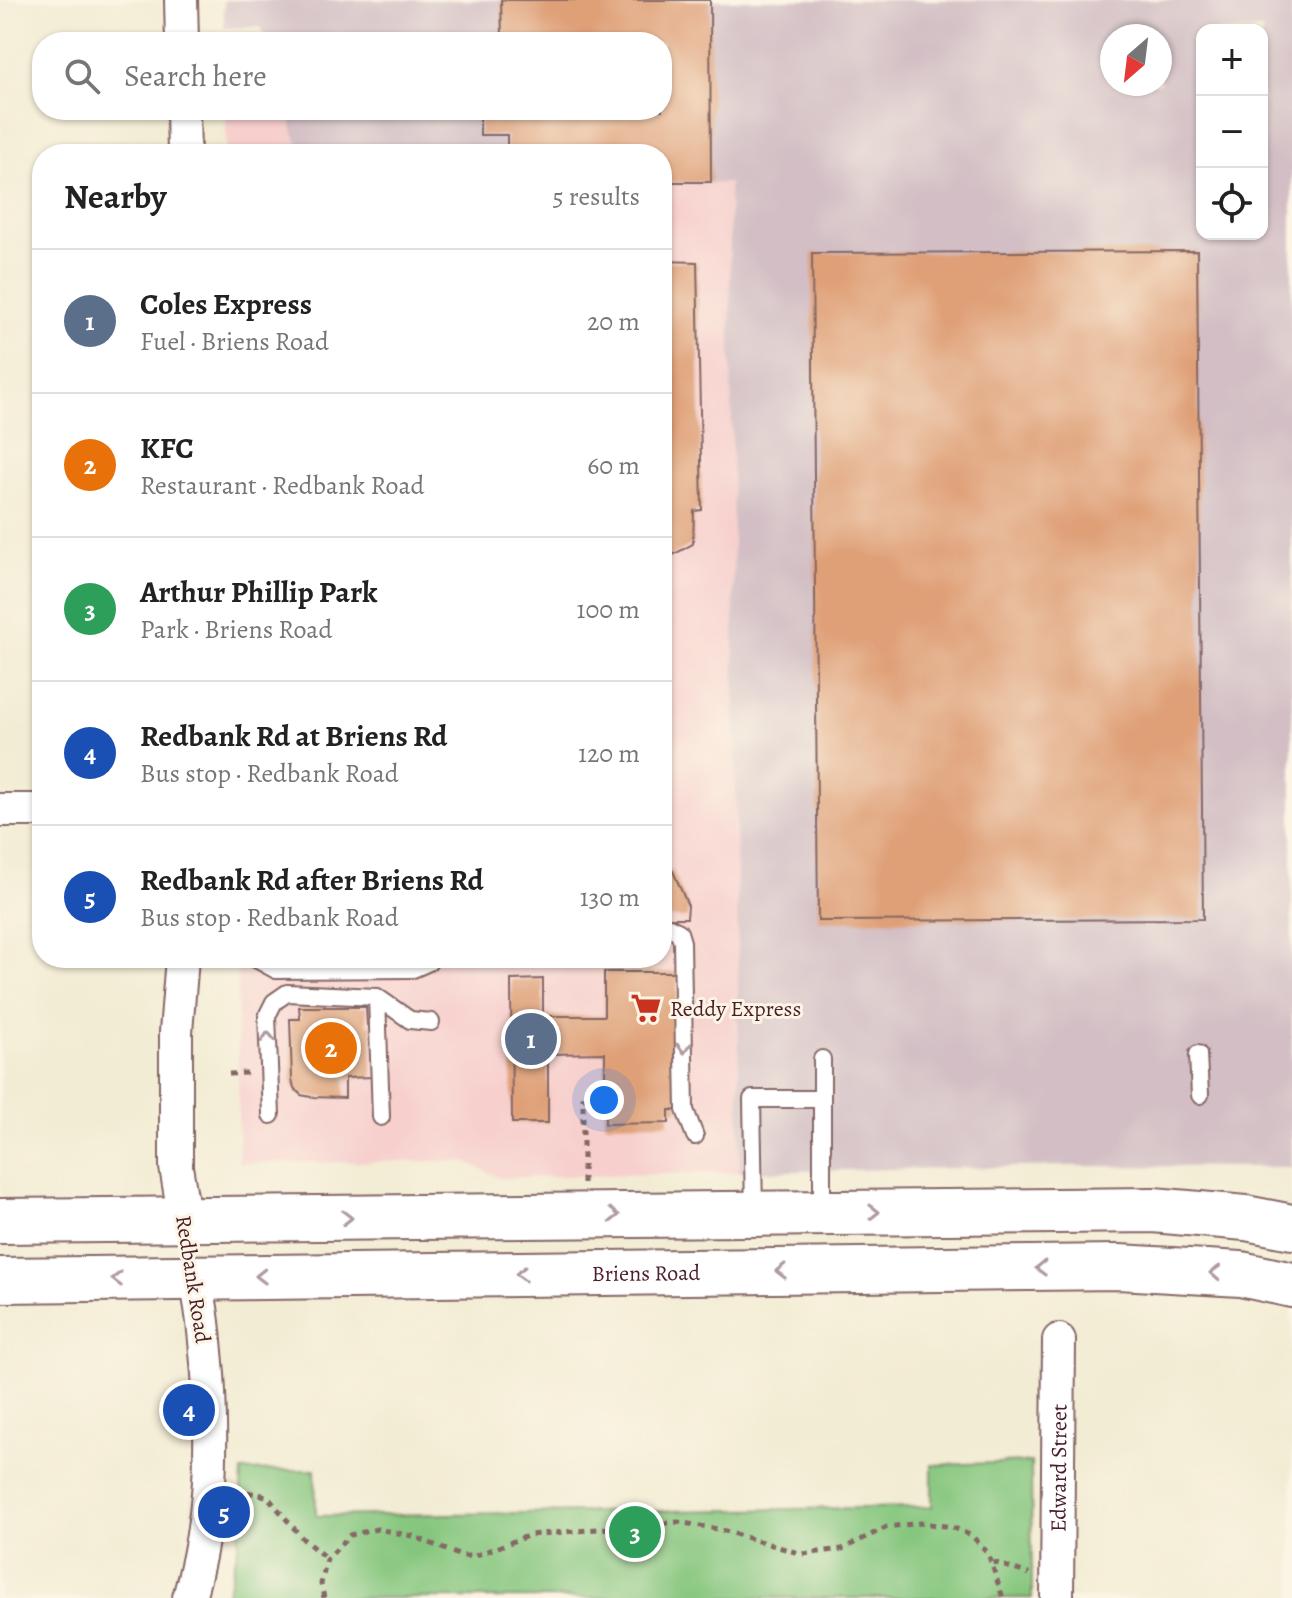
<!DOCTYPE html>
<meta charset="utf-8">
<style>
:root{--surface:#fff;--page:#f2f2f2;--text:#222;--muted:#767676;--line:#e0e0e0;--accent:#c8321e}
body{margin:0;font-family:Alegreya,serif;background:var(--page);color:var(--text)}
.controls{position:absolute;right:24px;top:24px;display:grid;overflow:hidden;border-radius:16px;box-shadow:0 2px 6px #0004}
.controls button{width:72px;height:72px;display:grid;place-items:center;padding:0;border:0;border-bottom:2px solid var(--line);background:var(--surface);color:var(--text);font:40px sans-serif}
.compass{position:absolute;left:1100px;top:24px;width:72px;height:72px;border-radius:50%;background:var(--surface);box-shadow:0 2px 6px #0004;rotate:208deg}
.you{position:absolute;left:604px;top:1100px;width:28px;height:28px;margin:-20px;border:6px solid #fff;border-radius:50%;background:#1a73e8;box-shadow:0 0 0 12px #1a73e833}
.badge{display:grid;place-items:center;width:52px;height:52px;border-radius:50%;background:var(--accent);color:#fff;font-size:26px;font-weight:700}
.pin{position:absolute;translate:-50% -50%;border:4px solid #fff;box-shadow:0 2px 8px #0006}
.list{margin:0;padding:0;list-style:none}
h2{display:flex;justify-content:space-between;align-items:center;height:104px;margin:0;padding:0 32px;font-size:34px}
h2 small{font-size:26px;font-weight:400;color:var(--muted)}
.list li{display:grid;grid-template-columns:52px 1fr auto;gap:24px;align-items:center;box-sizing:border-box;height:144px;padding:0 32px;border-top:2px solid var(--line)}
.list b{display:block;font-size:30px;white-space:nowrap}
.list p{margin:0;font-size:26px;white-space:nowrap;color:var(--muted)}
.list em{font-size:26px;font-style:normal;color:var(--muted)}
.icon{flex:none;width:44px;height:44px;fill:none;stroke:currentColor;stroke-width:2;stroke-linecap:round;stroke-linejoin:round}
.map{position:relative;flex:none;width:1292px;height:1598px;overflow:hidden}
.search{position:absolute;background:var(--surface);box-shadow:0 2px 6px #0004;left:32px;top:32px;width:640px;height:88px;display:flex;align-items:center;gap:20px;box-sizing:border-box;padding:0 28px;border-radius:32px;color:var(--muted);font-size:30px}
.panel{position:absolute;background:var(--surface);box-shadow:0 2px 6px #0004;left:32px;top:144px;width:640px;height:824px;border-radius:32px}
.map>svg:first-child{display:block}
.built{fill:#f7d0ce}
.industrial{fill:#d2bec4;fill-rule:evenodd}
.green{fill:#85c67e;stroke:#687254;stroke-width:2}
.building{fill:#dfa078}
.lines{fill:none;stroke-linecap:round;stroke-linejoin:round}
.lane-casing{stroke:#856766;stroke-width:20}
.street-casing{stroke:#856766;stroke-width:36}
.highway-casing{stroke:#856766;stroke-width:48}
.path{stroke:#856766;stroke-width:5;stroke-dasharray:6 6;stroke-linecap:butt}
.lane{stroke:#fff;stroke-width:16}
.street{stroke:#fff;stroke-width:32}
.highway{stroke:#fff;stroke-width:44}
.oneway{stroke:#ae9aa0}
.labels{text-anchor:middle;stroke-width:6;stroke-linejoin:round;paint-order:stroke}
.poi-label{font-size:22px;fill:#4a1f2b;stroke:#fcf5e5;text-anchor:start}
.street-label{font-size:22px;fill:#4a1f2b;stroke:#fcf5e5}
</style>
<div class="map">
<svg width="1292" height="1598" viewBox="0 0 1292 1598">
<rect width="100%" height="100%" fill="#fcf5e5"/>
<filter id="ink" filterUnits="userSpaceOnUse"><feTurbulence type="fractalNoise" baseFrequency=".0125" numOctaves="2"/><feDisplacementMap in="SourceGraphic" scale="16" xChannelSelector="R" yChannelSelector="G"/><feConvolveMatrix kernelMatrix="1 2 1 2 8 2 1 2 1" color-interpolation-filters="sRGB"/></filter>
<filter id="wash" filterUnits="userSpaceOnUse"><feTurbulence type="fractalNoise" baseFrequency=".006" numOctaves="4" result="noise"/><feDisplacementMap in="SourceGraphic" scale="32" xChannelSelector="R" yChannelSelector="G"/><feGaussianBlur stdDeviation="1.8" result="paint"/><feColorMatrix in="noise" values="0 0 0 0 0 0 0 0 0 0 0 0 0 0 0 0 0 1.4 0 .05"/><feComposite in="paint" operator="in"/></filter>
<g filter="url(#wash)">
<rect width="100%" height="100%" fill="#f3ecd4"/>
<!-- built -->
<g class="built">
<polygon points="226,110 287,110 301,154 226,154"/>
<polygon points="729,183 740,1172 500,1178 465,1161 239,1163 237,958 662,958 662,184"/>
</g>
<!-- industrial -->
<path class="industrial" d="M224 0H1292V1167L1070 1166 740 1172 729 183 662 184V154H301L287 110H662V42H266L261 27 224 28ZM1202 30H1262V234H1202ZM1112 36H1160V84H1112Z"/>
<!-- green -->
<polygon class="green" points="1031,1462 1032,1598 226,1598 238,1548 242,1471 315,1470 316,1516 932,1507 932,1465"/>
<g id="blocks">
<!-- building -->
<g class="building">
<polygon points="501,0 710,0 711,182 662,182 662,154 507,154 507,135 480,135 480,110 662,110 662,42 480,42 480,35 502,35"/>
<polygon points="1197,251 1203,919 818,921 812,253"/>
<polygon points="662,261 697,262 702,510 694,511 693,544 662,561"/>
<polygon points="662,871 673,871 688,906 687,918 662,918"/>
<polygon points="290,958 397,958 397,962 290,964"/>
<polygon points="604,972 677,972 678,1110 669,1110 669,1123 605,1124 605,1053 548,1054 548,1123 512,1123 511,980 543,979 543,1016 604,1016"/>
<polygon points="299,1007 366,1007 367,1025 372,1025 372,1077 345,1078 345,1098 311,1097 301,1095 294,1088 292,1079 290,1019 300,1019"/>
</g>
</g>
</g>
<g filter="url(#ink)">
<use href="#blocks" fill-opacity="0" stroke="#856766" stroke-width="2"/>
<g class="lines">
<!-- lane casing -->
<g class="lane-casing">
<g id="lane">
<polyline points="662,927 669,927 679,932 682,942 685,1110 695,1136"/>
<polyline points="254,958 276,970 413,969 429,962 431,958"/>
<polyline points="377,997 410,1020 431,1022"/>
<polyline points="1198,1054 1200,1095"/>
<polyline points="822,1099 822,1211"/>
<polyline points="271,1115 267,1016 274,1002 287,993 377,997 381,1117"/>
<polyline points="754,1212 752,1099 822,1099 822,1059"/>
</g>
</g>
<!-- street casing -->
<g class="street-casing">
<g id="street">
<polyline points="181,0 182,42"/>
<polyline points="183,110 184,154"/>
<polyline points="0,810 42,810"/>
<polyline points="182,958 176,1032 176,1167 185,1220"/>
<path d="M189 1598C211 1520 213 1455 208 1374 205 1341 203 1310 195 1277"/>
<path id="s1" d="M1057 1598 1059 1340"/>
</g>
</g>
<!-- highway casing -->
<g class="highway-casing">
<g id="highway">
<polyline points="0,1221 1153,1210 1246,1218 1292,1227"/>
<path id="s2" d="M0 1280 1119 1267 1241 1274 1292 1285"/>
</g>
</g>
<!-- path -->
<g class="path">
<polyline points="229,1074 248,1073"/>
<polyline points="583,1183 583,1098 605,1097"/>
<polyline points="236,1490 267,1496 303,1539 327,1559"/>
<polyline points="993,1562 1029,1574"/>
<polyline points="324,1598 321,1584 327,1559 350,1535 377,1529 413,1536 461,1556 474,1556 530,1535 678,1522 718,1529 802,1554 842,1549 887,1527 921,1523 952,1527 972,1536 988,1553 1003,1598"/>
</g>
<!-- lane -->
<use href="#lane" class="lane"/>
<!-- street -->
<use href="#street" class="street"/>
<!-- highway -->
<use href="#highway" class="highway"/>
</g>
<!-- one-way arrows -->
<defs><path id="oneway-chevron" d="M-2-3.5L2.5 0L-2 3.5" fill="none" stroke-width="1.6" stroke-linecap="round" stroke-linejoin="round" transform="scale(2)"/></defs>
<g class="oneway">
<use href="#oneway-chevron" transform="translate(268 1037) rotate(-93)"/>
<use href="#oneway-chevron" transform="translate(684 1048) rotate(89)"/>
<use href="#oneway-chevron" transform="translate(874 1212) rotate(-1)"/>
<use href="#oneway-chevron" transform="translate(614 1215) rotate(-1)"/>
<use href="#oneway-chevron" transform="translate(347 1218) rotate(-1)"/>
<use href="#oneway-chevron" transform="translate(1041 1268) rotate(179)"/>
<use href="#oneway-chevron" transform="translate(781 1271) rotate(179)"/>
<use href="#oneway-chevron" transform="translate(1215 1273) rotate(-177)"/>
<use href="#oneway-chevron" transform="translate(521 1274) rotate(179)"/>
<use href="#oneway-chevron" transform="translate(261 1276) rotate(179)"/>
<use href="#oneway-chevron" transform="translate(117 1279) rotate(179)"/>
</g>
</g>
<!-- icons -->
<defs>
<g id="supermarket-bare" transform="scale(2.4)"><path d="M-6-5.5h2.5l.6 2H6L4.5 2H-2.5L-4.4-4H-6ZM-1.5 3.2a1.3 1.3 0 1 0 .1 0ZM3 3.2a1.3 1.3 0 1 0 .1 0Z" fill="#c8321e" stroke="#fcf5e5" stroke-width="2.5" paint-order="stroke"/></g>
</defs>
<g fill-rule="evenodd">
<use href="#supermarket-bare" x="646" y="1008"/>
</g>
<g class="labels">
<!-- poi labels -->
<g class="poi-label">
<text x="670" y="1016">Reddy Express</text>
</g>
<!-- street labels -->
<g class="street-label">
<text dy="8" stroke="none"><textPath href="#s2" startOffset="646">Briens Road</textPath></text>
<text transform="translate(194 1279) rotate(81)" y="8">Redbank Road</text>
<text dy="8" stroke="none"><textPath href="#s1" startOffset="130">Edward Street</textPath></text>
</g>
</g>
</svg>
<div class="controls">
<button>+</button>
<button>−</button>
<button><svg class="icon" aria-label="locate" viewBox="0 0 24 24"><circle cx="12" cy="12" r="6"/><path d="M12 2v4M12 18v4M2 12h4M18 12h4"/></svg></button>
</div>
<svg class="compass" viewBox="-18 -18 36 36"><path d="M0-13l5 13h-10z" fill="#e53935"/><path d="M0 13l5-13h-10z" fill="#767676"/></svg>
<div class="you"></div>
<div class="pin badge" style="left:531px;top:1039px;background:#5c6f8a">1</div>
<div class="pin badge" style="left:331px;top:1048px;background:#e8710a">2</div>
<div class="pin badge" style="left:635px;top:1532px;background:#2e9e5b">3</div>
<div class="pin badge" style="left:189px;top:1410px;background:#1a4fb4">4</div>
<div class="pin badge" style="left:224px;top:1512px;background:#1a4fb4">5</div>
<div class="search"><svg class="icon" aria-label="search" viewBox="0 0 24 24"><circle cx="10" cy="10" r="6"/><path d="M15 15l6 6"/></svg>Search here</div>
<section class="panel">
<h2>Nearby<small>5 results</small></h2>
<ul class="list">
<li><span class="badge" style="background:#5c6f8a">1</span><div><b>Coles Express</b><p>Fuel · Briens Road</p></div><em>20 m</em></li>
<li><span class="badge" style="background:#e8710a">2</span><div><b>KFC</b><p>Restaurant · Redbank Road</p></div><em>60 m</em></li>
<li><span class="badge" style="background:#2e9e5b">3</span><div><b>Arthur Phillip Park</b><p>Park · Briens Road</p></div><em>100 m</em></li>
<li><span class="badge" style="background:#1a4fb4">4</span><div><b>Redbank Rd at Briens Rd</b><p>Bus stop · Redbank Road</p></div><em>120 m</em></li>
<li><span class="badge" style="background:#1a4fb4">5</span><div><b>Redbank Rd after Briens Rd</b><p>Bus stop · Redbank Road</p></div><em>130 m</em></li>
</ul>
</section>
</div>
